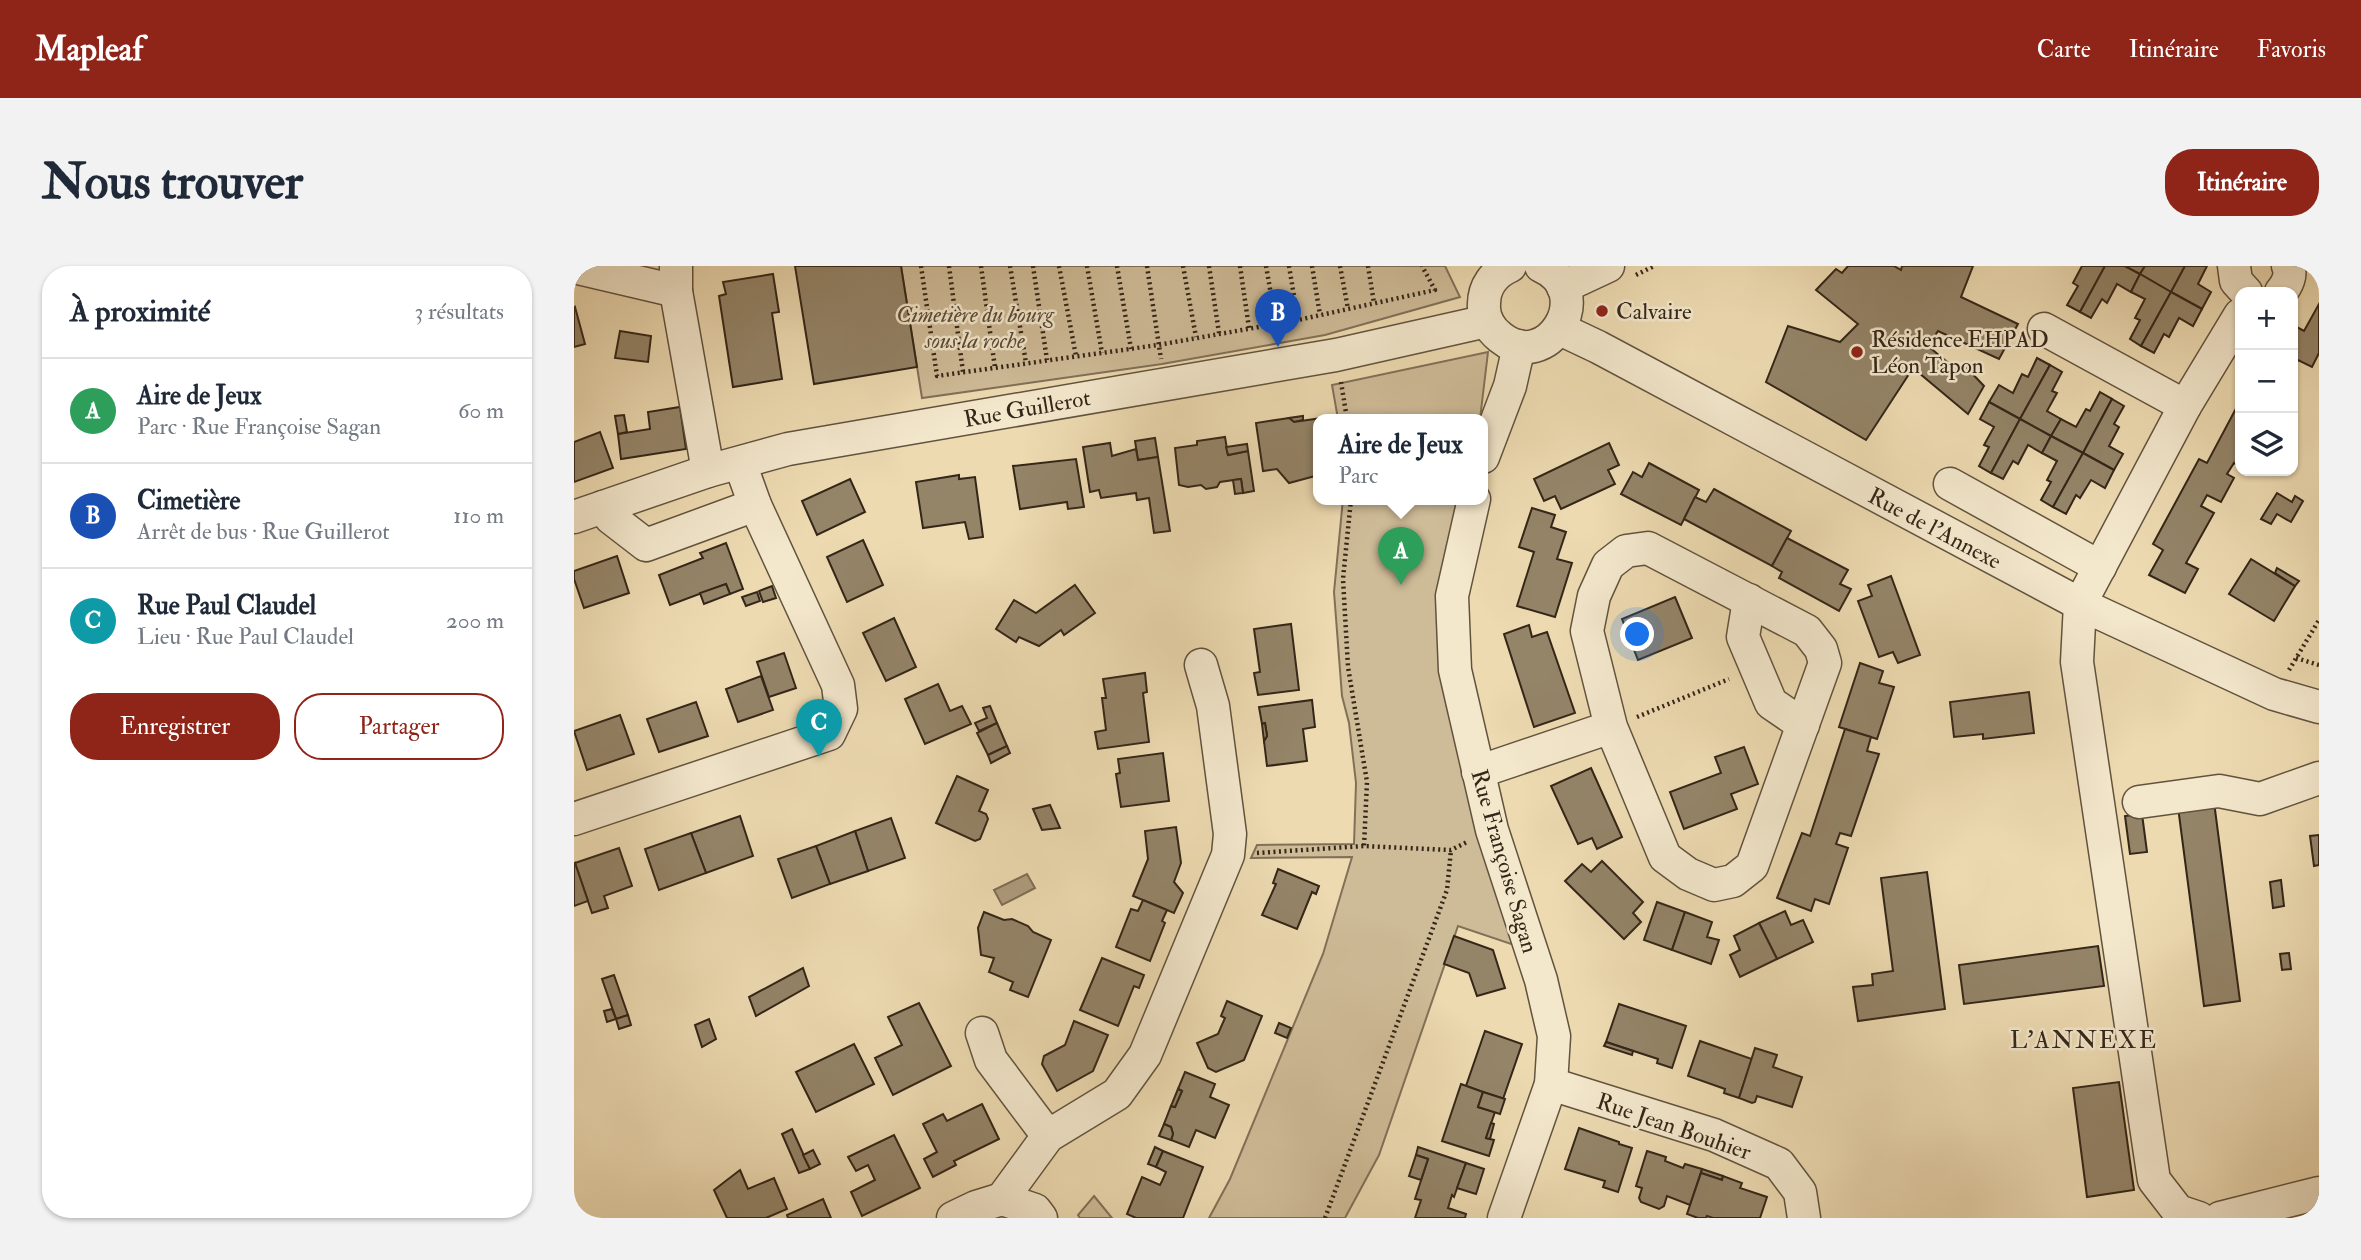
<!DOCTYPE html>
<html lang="fr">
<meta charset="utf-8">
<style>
:root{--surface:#fff;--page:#f2f2f3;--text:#1f2937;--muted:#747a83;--line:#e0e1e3;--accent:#8f2418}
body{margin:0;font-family:"IM FELL Double Pica",serif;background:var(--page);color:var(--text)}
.controls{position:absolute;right:21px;top:21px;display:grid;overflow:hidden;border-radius:14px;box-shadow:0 2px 5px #0004}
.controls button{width:63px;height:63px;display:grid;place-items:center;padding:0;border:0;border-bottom:2px solid var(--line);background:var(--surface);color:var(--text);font:35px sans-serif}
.you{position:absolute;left:1064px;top:369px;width:24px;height:24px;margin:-18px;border:5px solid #fff;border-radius:50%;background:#1a73e8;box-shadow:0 0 0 10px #1a73e833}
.badge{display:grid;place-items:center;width:46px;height:46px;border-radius:50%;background:var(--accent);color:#fff;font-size:23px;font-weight:700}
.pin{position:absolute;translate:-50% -58px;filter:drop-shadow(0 2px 4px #0008)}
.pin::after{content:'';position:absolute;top:37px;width:24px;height:21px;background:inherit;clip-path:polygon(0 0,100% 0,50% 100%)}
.popup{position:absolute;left:739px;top:148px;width:175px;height:91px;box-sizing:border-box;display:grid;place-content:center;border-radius:14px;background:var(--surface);filter:drop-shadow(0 2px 5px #0005);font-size:23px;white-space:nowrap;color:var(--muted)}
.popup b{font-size:26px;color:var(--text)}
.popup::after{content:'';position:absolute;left:50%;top:100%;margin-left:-14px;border:14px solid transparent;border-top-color:var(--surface)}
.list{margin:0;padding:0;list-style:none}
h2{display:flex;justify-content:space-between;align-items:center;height:91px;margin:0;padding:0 28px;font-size:30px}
h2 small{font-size:23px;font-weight:400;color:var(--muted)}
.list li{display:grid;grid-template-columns:46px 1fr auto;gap:21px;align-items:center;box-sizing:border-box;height:105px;padding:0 28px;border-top:2px solid var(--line)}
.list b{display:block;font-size:26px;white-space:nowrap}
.list p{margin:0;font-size:23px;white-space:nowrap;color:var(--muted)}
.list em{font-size:23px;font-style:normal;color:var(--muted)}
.actions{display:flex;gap:14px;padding:21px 28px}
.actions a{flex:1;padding:16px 0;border:2px solid var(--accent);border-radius:28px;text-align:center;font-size:24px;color:var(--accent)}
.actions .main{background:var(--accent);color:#fff}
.icon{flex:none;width:38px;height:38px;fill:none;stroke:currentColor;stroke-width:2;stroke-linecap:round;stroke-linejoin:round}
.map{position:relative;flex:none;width:1745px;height:952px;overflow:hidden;border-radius:28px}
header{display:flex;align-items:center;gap:42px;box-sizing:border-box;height:98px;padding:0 35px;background:var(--accent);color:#fff}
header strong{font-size:33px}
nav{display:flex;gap:38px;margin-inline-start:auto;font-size:24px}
.intro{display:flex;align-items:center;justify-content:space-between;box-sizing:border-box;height:168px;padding:0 42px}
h1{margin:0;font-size:49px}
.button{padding:18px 32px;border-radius:28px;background:var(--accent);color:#fff;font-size:24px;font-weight:700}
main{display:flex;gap:42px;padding:0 42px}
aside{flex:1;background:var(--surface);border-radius:28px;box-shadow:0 2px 5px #0004}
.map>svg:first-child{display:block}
.green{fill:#cebb97;stroke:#817058;stroke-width:2}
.water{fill:#ae9d7d;stroke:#7d6d55;stroke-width:2}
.building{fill:#948468;stroke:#342618;stroke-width:2}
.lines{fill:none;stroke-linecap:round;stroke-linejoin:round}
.minor-casing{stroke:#62533e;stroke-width:35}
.path{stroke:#342618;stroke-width:4.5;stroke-dasharray:2 3.5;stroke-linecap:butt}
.minor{stroke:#f3e7cc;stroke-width:32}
.poi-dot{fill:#8f2418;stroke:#f3e7cc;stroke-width:2.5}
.labels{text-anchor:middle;stroke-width:5;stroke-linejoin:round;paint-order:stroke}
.poi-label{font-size:23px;fill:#342618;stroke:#f3e7cc;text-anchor:start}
.park-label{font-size:23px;font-style:italic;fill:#5a4b38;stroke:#f3e7cc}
.street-label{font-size:23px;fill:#342618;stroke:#f3e7cc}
.neighbourhood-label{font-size:24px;letter-spacing:2px;fill:#342618;stroke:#f3e7cc}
</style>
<header>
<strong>Mapleaf</strong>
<nav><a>Carte</a><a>Itinéraire</a><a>Favoris</a></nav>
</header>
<div class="intro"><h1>Nous trouver</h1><a class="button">Itinéraire</a></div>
<main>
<aside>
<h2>À proximité<small>3 résultats</small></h2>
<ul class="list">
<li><span class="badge" style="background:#2e9e5b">A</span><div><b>Aire de Jeux</b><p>Parc · Rue Françoise Sagan</p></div><em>60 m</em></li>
<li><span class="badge" style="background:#1a4fb4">B</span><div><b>Cimetière</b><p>Arrêt de bus · Rue Guillerot</p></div><em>110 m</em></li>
<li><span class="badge" style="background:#0f9aa8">C</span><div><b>Rue Paul Claudel</b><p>Lieu · Rue Paul Claudel</p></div><em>200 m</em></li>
</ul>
<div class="actions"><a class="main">Enregistrer</a><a>Partager</a></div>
</aside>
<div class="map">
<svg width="1745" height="952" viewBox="0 0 1745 952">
<rect width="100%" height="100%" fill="#eddab1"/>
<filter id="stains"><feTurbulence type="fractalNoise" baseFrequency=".00286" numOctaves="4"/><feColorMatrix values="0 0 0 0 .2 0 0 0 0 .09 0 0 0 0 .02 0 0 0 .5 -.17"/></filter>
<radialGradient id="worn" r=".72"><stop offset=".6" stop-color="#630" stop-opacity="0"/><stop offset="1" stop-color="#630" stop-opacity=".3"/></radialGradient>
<!-- green -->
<g class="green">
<polygon points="327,0 871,0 886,31 751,69 588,98 348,132"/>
<polygon points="914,86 906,153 764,153 758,119"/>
<polygon points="769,233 888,233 875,284 944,673 937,678 884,660 805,889 771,952 635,952 656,913 749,688 778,591 677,592 683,579 780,578 782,517 775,457 768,430 760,326"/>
<polygon points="520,930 538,952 506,952 504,949"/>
</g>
<!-- water -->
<polygon class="water" points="453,608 461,622 428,639 420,624"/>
<!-- building -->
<g class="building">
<polygon points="221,0 327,0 343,101 240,118"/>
<polygon points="1274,0 1320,0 1327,4 1328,0 1399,0 1387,31 1444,58 1425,93 1364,65 1354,80 1384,105 1390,99 1410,120 1394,148 1339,102 1292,174 1192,116 1214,60 1266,76 1284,58 1242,24 1262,3 1268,7"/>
<polygon points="1508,0 1531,0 1506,46 1493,39 1504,20 1499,17"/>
<polygon points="1531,0 1551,0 1566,8 1557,26 1543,18 1533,37 1528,33 1517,52 1506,46"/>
<polygon points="1551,0 1571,0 1566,8"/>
<polygon points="1571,0 1611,0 1597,26 1566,8"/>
<polygon points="1611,0 1633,0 1624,18 1637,26 1628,43 1597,26"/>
<polygon points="199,8 205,46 198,47 208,113 159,121 145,30 152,28 149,16"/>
<polygon points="1566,8 1597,26 1567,80 1556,73 1566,54 1561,52 1571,33 1557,26"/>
<polygon points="1597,26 1628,43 1619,60 1605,52 1595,71 1590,68 1580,87 1567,80"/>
<polygon points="1745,38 1745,87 1738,101 1724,94 1719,103 1719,59 1730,65"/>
<polygon points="1,41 11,78 0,81 0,42"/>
<polygon points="46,65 77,70 74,96 41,92"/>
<polygon points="1463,92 1476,99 1446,153 1415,136 1425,119 1439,127 1448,108 1454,111"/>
<polygon points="1476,99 1488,106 1478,125 1483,127 1473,145 1487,153 1477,170 1446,153"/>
<polygon points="1526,126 1538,133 1509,187 1477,170 1487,153 1502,161 1512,143 1516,145"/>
<polygon points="1538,133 1550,140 1540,158 1545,161 1535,180 1549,188 1540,204 1509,187"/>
<polygon points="1666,135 1666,201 1660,197 1653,208 1660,212 1647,236 1633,229 1627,240 1640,247 1612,297 1624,303 1611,327 1575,309 1589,284 1579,278 1625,193 1633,197"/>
<polygon points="1415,136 1446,153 1417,207 1405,200 1415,181 1410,179 1420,161 1406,153"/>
<polygon points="106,141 112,183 47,193 44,168 76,163 74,146"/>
<polygon points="50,149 53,166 44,168 41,150"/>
<polygon points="729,150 729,154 720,156 715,152"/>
<polygon points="715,152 720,156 748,152 748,153 745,153 745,209 715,217 703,203 689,205 682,157"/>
<polygon points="1446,153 1477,170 1468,187 1454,179 1444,198 1439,195 1429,213 1417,207"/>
<polygon points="26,166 39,202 0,216 0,176"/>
<polygon points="1477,170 1509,187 1479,241 1467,234 1477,216 1473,214 1483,195 1468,187"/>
<polygon points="651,171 654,189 674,185 680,225 669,227 667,213 646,216 643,221 632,223 627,219 614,221 605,219 601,182 623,179 623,175"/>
<polygon points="581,172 584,191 564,194 561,175"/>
<polygon points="536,177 538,190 562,183 564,194 584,191 596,265 580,267 575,232 563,234 562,227 527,232 525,224 516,226 509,181"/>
<polygon points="1035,177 1045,199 1034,204 1041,218 987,243 981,230 970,235 960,213"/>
<polygon points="673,178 674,185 654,189 652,181"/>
<polygon points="1509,187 1540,204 1531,222 1517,214 1506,232 1502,229 1492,248 1479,241"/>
<polygon points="502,193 510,241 494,243 493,236 446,243 439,200"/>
<polygon points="1075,197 1125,224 1107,259 1047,228 1059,206 1068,211"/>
<polygon points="385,209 385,213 401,211 409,271 395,273 391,256 349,262 342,216"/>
<polygon points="276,213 291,246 243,269 228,235"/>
<polygon points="667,213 669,227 661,228 659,214"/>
<polygon points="1140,223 1217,265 1198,300 1110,253 1121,231 1132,236"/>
<polygon points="1703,227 1718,236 1721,230 1729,235 1717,256 1703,248 1697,258 1687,253"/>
<polygon points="958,242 981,249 977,261 992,266 983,293 998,297 981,351 943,340 960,286 945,281"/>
<polygon points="1213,272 1274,304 1266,318 1277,323 1265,345 1205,312 1208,306 1198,300"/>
<polygon points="289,274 309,319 273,336 253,291"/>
<polygon points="152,277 169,323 156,328 152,318 96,339 85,309 129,292 126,287"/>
<polygon points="43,290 55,327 10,342 0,313 0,305"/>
<polygon points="1677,293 1721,320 1700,355 1655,328"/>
<polygon points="1703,302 1725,315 1721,320 1701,307"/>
<polygon points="1317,310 1346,389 1324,397 1319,386 1305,391 1284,335 1298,330 1294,319"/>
<polygon points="152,318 156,328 130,338 126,327"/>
<polygon points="501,319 521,347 490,369 487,364 465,380 445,371 442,376 422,363 440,334 462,347"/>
<polygon points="198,320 202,332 189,336 185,325"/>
<polygon points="183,326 186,335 172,340 168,331"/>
<polygon points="1101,331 1118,372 1064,394 1048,353"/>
<polygon points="320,352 342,401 312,415 289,367"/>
<polygon points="717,358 725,424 684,429 680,407 686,406 680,363"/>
<polygon points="955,359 958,371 973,366 1001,447 960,461 930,368"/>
<polygon points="210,387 222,422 195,431 183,396"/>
<polygon points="1286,397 1309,405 1305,417 1320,421 1303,473 1265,461"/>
<polygon points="571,407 573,426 569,427 575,476 524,483 521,466 532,464 528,432 532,432 529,413"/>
<polygon points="187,410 199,444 164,456 152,423"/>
<polygon points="364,418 376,445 388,440 397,458 351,478 331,433"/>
<polygon points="1455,426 1460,467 1409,473 1409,468 1380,471 1376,436"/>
<polygon points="738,434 741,461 729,463 733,495 693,500 690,475 693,470 691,457 688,458 685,441"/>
<polygon points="122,436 134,470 85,486 73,453"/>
<polygon points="416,440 423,457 405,465 401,457 413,452 409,442"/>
<polygon points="46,449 60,488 13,504 0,465"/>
<polygon points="423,457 433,480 414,489 403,467"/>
<polygon points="691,457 693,470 690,475 688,458"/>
<polygon points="1271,463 1297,471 1293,485 1305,488 1277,570 1266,567 1262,578 1274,582 1255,638 1241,633 1237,645 1203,632 1228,567 1236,570"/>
<polygon points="433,480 436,487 417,497 414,489"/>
<polygon points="1170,481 1184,518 1157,528 1163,543 1110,563 1096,526 1147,507 1141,491"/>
<polygon points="589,487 595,535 547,541 542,508 546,507 544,493"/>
<polygon points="1017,502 1048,571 1023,583 1018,572 1004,578 977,520"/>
<polygon points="383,510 414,524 405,545 412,548 414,553 406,573 401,575 362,557"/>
<polygon points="1640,536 1666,735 1630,740 1604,541"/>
<polygon points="476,539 486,562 468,564 459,543"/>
<polygon points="1568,548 1573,586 1556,588 1551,550"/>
<polygon points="166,550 179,590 132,607 117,567"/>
<polygon points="317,552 331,592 294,605 281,565"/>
<polygon points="602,561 607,597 600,616 609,627 600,647 559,630 574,593 571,565"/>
<polygon points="281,565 294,605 256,618 242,580"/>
<polygon points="117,567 132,607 85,624 71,583"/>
<polygon points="1745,569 1745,599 1740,600 1736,570"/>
<polygon points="242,580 256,618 218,632 204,593"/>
<polygon points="45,582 58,620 30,630 34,642 18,647 1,597"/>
<polygon points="1028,595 1069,636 1059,647 1067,656 1050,673 991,615 1008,598 1017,606"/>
<polygon points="1,597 14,635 0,640 0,598"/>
<polygon points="704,603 745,620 742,628 738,626 723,663 688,649 702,618 699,617"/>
<polygon points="1353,606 1371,743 1284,755 1279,721 1299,719 1298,708 1319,705 1307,612"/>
<polygon points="1707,614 1710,640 1699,642 1696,616"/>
<polygon points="569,634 593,644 588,655 591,657 576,695 542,681 557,643 564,645"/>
<polygon points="1083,636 1111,646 1098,684 1070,674"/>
<polygon points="1211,645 1217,659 1229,654 1239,676 1203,693 1185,657"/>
<polygon points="410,646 430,654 438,653 454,660 459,666 477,674 454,731 436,724 439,716 415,706 420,692 407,689 404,662"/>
<polygon points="1111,646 1138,656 1133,671 1145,674 1137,698 1098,684"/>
<polygon points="1185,657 1203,693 1166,711 1156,689 1166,684 1160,670"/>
<polygon points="880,670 919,684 931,722 903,730 895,707 870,698"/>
<polygon points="1524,680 1530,720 1390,738 1385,699"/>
<polygon points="1715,687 1717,703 1708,704 1706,688"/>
<polygon points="528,692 570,709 565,722 560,720 544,760 506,744"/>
<polygon points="229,702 235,720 182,750 175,731"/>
<polygon points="40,709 54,749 42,753 28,713"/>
<polygon points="653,735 688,750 670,794 642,806 634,802 623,777 644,768 651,752 647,750"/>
<polygon points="345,737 377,800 319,829 301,792 328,779 314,751"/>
<polygon points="1045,738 1112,760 1098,802 1083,797 1084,793 1032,776"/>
<polygon points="38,743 42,753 33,756 30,745"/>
<polygon points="54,749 57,759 45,763 42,753"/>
<polygon points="135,753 142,773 128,781 121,759"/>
<polygon points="500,755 534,769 519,805 483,825 468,798 470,790 491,779"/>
<polygon points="705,757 717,762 713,772 701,767"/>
<polygon points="911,765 948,778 929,833 892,820"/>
<polygon points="1126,775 1178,793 1165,832 1150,827 1151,823 1114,810"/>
<polygon points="1032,776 1059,785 1058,789 1030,780"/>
<polygon points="280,778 300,818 242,846 222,806"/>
<polygon points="1181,782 1203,789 1199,801 1228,811 1218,841 1183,830 1181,836 1178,837 1165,832"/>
<polygon points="611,806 641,818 636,831 655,839 641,872 622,864 615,881 597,874 599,868 597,861 590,858 597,840 601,841 608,825 604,823"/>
<polygon points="1545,816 1560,924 1513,931 1499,822"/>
<polygon points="887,818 909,826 904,841 921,846 912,872 920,874 915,890 868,875"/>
<polygon points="604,823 608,825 601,841 597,840"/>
<polygon points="909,826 931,833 926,848 904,841"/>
<polygon points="408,838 425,873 380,895 382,899 359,911 350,893 363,886 349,858 369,848 373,855"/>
<polygon points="917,857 920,858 916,873 912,872"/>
<polygon points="590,858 597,861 599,868 597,874 585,870"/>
<polygon points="1005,862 1045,876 1045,878 1058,882 1044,926 1029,921 1031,915 991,903"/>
<polygon points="218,863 236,903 225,907 208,868"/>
<polygon points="320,869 346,922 288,950 277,926 301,914 294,899 282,905 274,891"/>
<polygon points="581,881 589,885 582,901 574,898"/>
<polygon points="844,881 892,897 880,931 878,929 874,942 892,948 891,952 841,952 847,934 841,933 854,893 842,889"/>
<polygon points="239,884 246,898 236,903 229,889"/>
<polygon points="589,885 629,901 609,952 562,952 553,948 568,911 586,919 588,915 592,906 582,901"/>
<polygon points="1073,885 1092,891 1091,895 1109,902 1111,898 1128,903 1116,939 1093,930 1090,940 1085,943 1067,936 1065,932 1068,922 1062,920"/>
<polygon points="842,889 854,893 847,914 835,910"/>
<polygon points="892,897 910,903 902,928 883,922"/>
<polygon points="1128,903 1149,910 1148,914 1127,907"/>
<polygon points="166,904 174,923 200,912 213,943 192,952 153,952 140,924"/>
<polygon points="1127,907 1148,914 1149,910 1168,917 1166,922 1193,931 1186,952 1139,952 1133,950 1132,952 1124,952 1113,948"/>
<polygon points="249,933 257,952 214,952 213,949"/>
</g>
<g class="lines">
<!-- minor casing -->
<g class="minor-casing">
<g id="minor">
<polyline points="102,0 102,25 134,205"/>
<path d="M936 0C920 7 910 21 910 38 909 51 916 63 926 71 973 110 1025 26 967 0"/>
<polyline points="1660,0 1662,15 1672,26"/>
<polyline points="0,1 102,25"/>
<polyline points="989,21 1034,0"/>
<path d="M1707 26C1713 19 1718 9 1714 0"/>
<polyline points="986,63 1024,81 1506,338 1700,428 1745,441"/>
<polyline points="1470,63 1611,140"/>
<polyline points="909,191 936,120 945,80"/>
<polyline points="1376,218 1526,301"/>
<polyline points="900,233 878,330 881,404 918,564 967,714 980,770 977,818 930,952"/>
<polyline points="29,241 37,252 72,279 181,239"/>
<polyline points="0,251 134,205 214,183 762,89 913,55"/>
<polyline points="1175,334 1169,371 1197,437 1229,459"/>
<polyline points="904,506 1037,461 1091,591 1114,608 1140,619 1159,615 1178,600 1251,397 1247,383 1233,365 1074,282 1052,285 1034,299 1020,330 1013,365 1037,461"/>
<polyline points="1565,536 1645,525 1686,533 1745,512"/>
<polyline points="0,553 255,468 267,443 264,419 181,239 166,197"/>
<polyline points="408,767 417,794 474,870"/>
<polyline points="977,818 1140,869 1205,898 1226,926 1230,952"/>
<polyline points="428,933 474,870 543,828 571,789 654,589 656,568 639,440 627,399"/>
<polyline points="428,933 461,944 467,952"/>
<polyline points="379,952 402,941 428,933"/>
<polyline points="1625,952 1604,945 1580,914 1503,396 1506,338 1611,140 1666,49"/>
<polyline points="1646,952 1745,927"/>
</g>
</g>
<!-- path -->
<g class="path">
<polyline points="347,0 363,110 584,79 724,54 861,24 848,0"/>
<polyline points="375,0 389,106"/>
<polyline points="407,0 421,102"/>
<polyline points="436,0 452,97"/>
<polyline points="459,0 473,94"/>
<polyline points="485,0 502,90"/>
<polyline points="513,0 528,87"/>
<polyline points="543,0 557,83"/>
<polyline points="573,0 587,93"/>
<polyline points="609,0 622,71"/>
<polyline points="635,0 645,67"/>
<polyline points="666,0 675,62"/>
<polyline points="692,0 702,57"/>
<polyline points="715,0 724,54"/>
<polyline points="738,0 746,49"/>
<polyline points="766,0 774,43"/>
<polyline points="794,0 800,37"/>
<polyline points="1062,9 1080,0"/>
<polyline points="767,116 773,153"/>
<polyline points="777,233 769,313 774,401 793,516 790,580"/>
<polyline points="1722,392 1745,399"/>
<polyline points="1715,404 1745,354"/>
<polyline points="1063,451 1155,413"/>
<polyline points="683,587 790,580 877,584 893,576"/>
<polyline points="751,952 873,624 877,584"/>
</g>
<!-- minor -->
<use href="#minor" class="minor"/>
</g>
<!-- markers -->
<g class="poi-dot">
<circle cx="1028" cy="45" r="7"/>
<circle cx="1283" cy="86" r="7"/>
</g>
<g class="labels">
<!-- poi labels -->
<g class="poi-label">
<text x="1042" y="53">Calvaire</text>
<text x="1297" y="81">Résidence EHPAD<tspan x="1297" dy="26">Léon Tapon</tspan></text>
</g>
<!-- park labels -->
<g class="park-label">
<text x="401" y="56">Cimetière du bourg<tspan x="401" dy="26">sous la roche</tspan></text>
</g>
<!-- street labels -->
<g class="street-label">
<text transform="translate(453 142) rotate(-10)" y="8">Rue Guillerot</text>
<text transform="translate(1361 262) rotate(28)" y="8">Rue de l'Annexe</text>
<text transform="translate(931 595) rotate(74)" y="8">Rue Françoise Sagan</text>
<text transform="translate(1100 860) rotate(19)" y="8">Rue Jean Bouhier</text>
</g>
<!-- neighbourhood labels -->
<g class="neighbourhood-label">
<text x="1510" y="782">L'ANNEXE</text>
</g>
</g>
<rect width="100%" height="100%" filter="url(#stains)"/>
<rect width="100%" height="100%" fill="url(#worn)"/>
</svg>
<div class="controls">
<button>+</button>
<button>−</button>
<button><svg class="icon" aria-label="layers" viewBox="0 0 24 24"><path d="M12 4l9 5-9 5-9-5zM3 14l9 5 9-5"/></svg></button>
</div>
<div class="you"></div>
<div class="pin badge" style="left:827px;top:319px;background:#2e9e5b">A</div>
<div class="popup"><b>Aire de Jeux</b>Parc</div>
<div class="pin badge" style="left:704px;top:81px;background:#1a4fb4">B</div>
<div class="pin badge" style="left:245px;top:491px;background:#0f9aa8">C</div>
</div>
</main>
